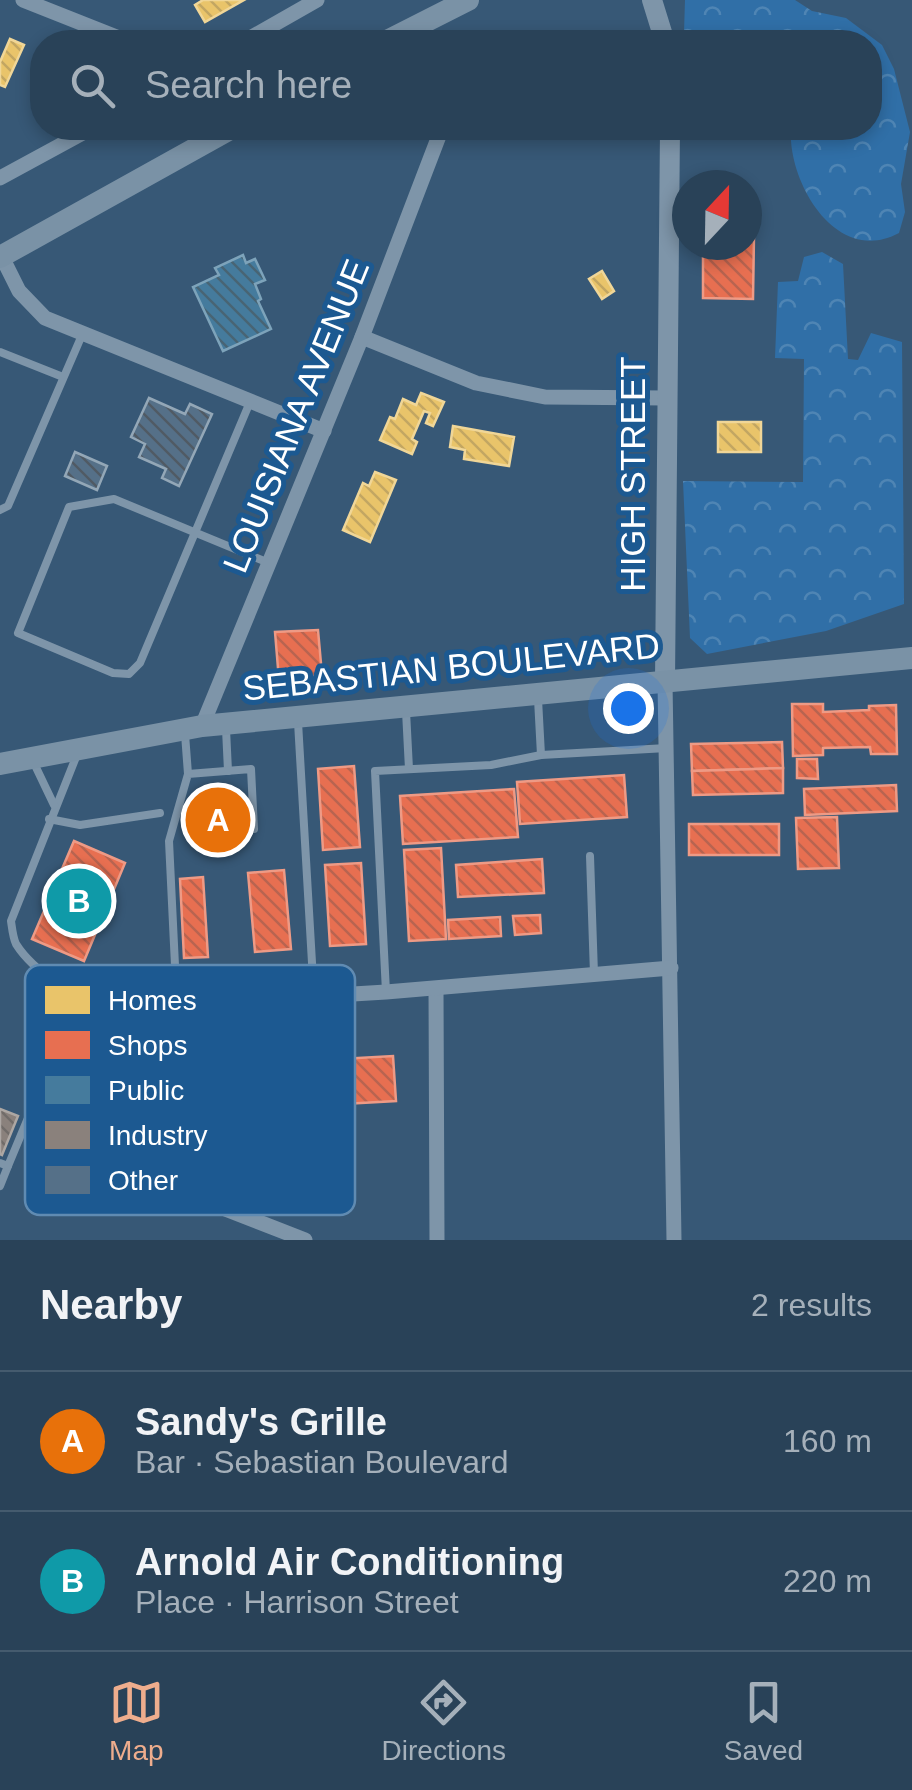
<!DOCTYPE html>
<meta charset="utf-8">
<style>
:root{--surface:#294258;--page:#31495e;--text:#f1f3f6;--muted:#a5b0ba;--line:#455b6e;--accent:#eead8d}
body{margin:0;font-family:Arial,sans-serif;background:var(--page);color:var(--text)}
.compass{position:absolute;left:672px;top:170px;width:90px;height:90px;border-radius:50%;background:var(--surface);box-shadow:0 5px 15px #0003;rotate:22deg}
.you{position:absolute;left:628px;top:708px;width:35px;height:35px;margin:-25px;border:8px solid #fff;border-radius:50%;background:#1a73e8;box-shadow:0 0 0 15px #1a73e833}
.badge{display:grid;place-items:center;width:65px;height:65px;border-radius:50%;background:var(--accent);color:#fff;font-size:32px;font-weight:700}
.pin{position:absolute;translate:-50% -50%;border:5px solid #fff;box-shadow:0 2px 10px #0006}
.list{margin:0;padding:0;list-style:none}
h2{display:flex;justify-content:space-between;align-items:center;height:130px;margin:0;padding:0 40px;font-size:42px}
h2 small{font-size:32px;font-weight:400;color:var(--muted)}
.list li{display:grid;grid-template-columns:65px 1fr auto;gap:30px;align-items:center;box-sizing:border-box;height:140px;padding:0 40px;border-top:2px solid var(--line)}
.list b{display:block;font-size:38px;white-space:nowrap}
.list p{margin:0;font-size:32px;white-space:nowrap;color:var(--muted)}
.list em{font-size:32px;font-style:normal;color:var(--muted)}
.icon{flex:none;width:55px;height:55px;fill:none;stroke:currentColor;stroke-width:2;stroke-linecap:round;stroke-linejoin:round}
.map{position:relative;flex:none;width:912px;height:1240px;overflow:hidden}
.search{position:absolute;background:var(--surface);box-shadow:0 5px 15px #0003;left:30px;right:30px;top:30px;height:110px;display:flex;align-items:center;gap:25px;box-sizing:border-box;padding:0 35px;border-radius:40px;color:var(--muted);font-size:38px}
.sheet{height:410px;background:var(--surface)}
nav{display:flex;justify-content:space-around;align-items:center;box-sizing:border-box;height:140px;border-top:2px solid var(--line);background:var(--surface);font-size:28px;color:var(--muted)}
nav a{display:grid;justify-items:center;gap:5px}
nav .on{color:var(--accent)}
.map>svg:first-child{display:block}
.forest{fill:url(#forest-crowns)}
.homes{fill:url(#homes-back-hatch);stroke:#f0d697;stroke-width:2.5}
.shops{fill:url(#shops-back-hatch);stroke:#ee9a85;stroke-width:2.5}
.public{fill:url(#public-back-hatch);stroke:#7da3ba;stroke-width:2.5}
.industry{fill:url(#industry-back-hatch);stroke:#ada7a3;stroke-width:2.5}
.building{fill:url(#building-back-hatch);stroke:#93a7b7;stroke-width:2.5}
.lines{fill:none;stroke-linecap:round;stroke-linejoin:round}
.service{stroke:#7e95a9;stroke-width:8}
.minor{stroke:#7e95a9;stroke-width:15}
.tertiary{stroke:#7e95a9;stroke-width:20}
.secondary{stroke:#7a92a6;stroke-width:22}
.labels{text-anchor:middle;stroke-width:10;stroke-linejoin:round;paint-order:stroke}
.street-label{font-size:35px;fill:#fff;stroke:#1c5991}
.key{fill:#1c5991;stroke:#608bb2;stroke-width:2.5}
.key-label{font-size:28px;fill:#fff}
</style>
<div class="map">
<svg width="912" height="1240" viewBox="0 0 912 1240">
<defs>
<pattern id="forest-crowns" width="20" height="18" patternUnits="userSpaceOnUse" patternTransform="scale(2.5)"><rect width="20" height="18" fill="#306fa7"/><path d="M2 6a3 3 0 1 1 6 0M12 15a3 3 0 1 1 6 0" fill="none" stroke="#4f85b4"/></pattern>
<pattern id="homes-back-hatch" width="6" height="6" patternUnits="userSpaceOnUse" patternTransform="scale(2.5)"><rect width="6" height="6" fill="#e9c46a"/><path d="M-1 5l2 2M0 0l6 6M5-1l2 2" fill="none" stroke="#c2a662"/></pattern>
<pattern id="shops-back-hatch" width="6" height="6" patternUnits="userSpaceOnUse" patternTransform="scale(2.5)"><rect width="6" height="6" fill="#e76f51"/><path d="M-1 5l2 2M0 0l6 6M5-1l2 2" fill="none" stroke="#b86450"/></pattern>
<pattern id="public-back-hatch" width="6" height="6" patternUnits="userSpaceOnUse" patternTransform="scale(2.5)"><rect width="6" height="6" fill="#457b9d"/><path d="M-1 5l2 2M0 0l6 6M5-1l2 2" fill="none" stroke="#486474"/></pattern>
<pattern id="industry-back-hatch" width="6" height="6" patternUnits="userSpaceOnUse" patternTransform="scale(2.5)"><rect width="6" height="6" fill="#8a817c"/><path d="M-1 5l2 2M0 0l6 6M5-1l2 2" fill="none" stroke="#716c69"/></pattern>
<pattern id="building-back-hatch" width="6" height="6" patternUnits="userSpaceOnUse" patternTransform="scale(2.5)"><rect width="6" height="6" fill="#557088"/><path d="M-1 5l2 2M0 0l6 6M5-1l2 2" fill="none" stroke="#505a64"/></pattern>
</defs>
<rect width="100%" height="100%" fill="#375876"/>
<!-- forest -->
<g class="forest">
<path d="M685 0H795L812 11 846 18 882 45 894 69 910 132 901 184 905 212 899 233C836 267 787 181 791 128H870V42H724L716 37 684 33Z"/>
<polygon points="822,252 843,264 848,359 858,360 871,333 902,342 904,604 826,631 707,654 690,638 683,481 803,482 804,359 775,358 778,282 798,281 804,257"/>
</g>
<!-- homes -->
<g class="homes">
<polygon points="203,0 244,0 205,22 195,5"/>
<polygon points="10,39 24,45 5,87 0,85 0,62"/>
<polygon points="602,271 614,291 602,299 589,279"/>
<polygon points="421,393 444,402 433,426 426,423 430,413 424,411 412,439 417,442 412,454 380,440 390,417 395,419 403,399 416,405"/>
<rect x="718" y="422" width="43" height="30"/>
<polygon points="453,426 514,437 509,466 464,459 465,450 450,447"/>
<polygon points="375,472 396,480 370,542 343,530 363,483 369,486"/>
</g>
<!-- shops -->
<g class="shops">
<polygon points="747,236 754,236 753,299 703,298 703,245 747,245"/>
<polygon points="318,630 322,675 279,680 275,632"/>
<polygon points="792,704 823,704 823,712 869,710 869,706 896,705 897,754 871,754 870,747 823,748 823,755 793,756"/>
<polygon points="782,742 783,768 692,771 691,744"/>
<polygon points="797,759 817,759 818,779 797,778"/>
<polygon points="354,766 360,847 323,850 318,769"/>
<polygon points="783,768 783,793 693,795 692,771"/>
<polygon points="624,775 627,817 520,824 517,782"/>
<polygon points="896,785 897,811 805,815 804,789"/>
<polygon points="514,789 518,837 403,844 400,796"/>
<polygon points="239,801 241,837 197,839 195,804"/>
<polygon points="837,817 839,868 798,869 796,818"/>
<rect x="689" y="824" width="90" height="31"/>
<polygon points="74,841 125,863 84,961 32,939"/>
<polygon points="441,848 446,939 409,941 404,850"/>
<polygon points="542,859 544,893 458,897 456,865"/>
<polygon points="361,863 366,944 330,946 325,865"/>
<polygon points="284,870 291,949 255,952 248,873"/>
<polygon points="203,877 208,957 184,958 180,879"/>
<polygon points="540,915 541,933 515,935 513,916"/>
<polygon points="500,917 501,936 449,939 448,920"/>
<polygon points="393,1056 396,1101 272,1108 269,1063"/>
</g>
<!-- public -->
<polygon class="public" points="243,255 246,263 255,259 265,280 255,284 261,299 258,301 271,329 223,351 193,287 219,275 215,268"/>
<!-- industry -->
<polygon class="industry" points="0,1109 18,1116 2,1155 0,1154"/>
<!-- building -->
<g class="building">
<polygon points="149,398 185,414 190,404 212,414 179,486 162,478 166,469 139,457 145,444 131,437"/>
<polygon points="75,452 107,466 97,490 65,476"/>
</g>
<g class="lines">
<!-- service -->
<g class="service">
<polyline points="0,352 63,377"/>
<polyline points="250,402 140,663 129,674 113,673 18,633 69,507 114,499 269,563"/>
<polyline points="0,510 8,506 82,335"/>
<polyline points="538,699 541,755"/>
<polyline points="406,711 409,769"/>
<polyline points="298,722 314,997"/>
<polyline points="226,729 228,771"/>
<polyline points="185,734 188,774"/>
<path d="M78 752 11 921C12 928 13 938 16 944 35 974 77 997 108 1009"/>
<polyline points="32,759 54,805"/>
<polyline points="49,819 80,825 160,813"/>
<polyline points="590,856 594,974"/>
<polyline points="386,992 375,771 491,765 541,755 667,748"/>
<polyline points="177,1007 169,841 188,774 251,769 254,829"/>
<polyline points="0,1163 8,1166 0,1186"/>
<polyline points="8,1166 28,1118"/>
</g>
<!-- minor -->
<g class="minor">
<polyline points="23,0 129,42"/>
<polyline points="243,42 317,0"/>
<polyline points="0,178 92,128"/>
<polyline points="0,253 19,291 45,318 324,431"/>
<polyline points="362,337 476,383 545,397 665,398"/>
<polyline points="665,682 674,1240"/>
<polyline points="202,726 362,337 442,128"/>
<polyline points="436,989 437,1240"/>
<polyline points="108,1009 386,992 671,968"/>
<polyline points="61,1145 305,1240"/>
</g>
<!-- tertiary -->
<g class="tertiary">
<polyline points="652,0 665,42"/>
<polyline points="665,682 670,128"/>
</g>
<!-- secondary -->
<g class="secondary">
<polyline points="385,42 468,0"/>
<polyline points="0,257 232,128"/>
<polyline points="0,764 202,726 912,658"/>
</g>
</g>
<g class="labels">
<!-- street labels -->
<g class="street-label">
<text transform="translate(296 416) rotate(-68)" y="12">LOUISIANA AVENUE</text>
<text transform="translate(633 474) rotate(-90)" y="12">HIGH STREET</text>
<text transform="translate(451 667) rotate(-6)" y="12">SEBASTIAN BOULEVARD</text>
</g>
</g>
<!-- legend -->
<rect x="25" y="965" width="330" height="250" rx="15" class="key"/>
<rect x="45" y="986" width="45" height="28" fill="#e9c46a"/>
<rect x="45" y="1031" width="45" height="28" fill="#e76f51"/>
<rect x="45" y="1076" width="45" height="28" fill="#457b9d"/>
<rect x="45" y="1121" width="45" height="28" fill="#8a817c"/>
<rect x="45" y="1166" width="45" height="28" fill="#557088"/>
<g class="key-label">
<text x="108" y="1010">Homes</text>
<text x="108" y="1055">Shops</text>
<text x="108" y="1100">Public</text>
<text x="108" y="1145">Industry</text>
<text x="108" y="1190">Other</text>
</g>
</svg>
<svg class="compass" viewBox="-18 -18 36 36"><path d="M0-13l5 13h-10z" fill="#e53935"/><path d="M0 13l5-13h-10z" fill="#a5b0ba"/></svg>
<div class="you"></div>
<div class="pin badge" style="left:218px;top:820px;background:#e8710a">A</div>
<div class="pin badge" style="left:79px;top:901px;background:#0f9aa8">B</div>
<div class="search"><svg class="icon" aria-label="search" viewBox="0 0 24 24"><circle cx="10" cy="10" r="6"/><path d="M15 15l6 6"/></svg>Search here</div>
</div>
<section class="sheet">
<h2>Nearby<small>2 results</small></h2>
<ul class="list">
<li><span class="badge" style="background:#e8710a">A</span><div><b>Sandy's Grille</b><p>Bar · Sebastian Boulevard</p></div><em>160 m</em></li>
<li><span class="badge" style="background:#0f9aa8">B</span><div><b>Arnold Air Conditioning</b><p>Place · Harrison Street</p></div><em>220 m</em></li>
</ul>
</section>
<nav>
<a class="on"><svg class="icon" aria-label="map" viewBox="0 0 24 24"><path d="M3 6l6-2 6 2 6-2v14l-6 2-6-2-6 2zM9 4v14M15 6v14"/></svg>Map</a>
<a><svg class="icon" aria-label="directions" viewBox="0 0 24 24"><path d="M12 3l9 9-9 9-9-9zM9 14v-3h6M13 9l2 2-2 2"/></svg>Directions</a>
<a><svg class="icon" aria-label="saved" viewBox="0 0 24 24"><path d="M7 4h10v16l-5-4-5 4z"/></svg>Saved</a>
</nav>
